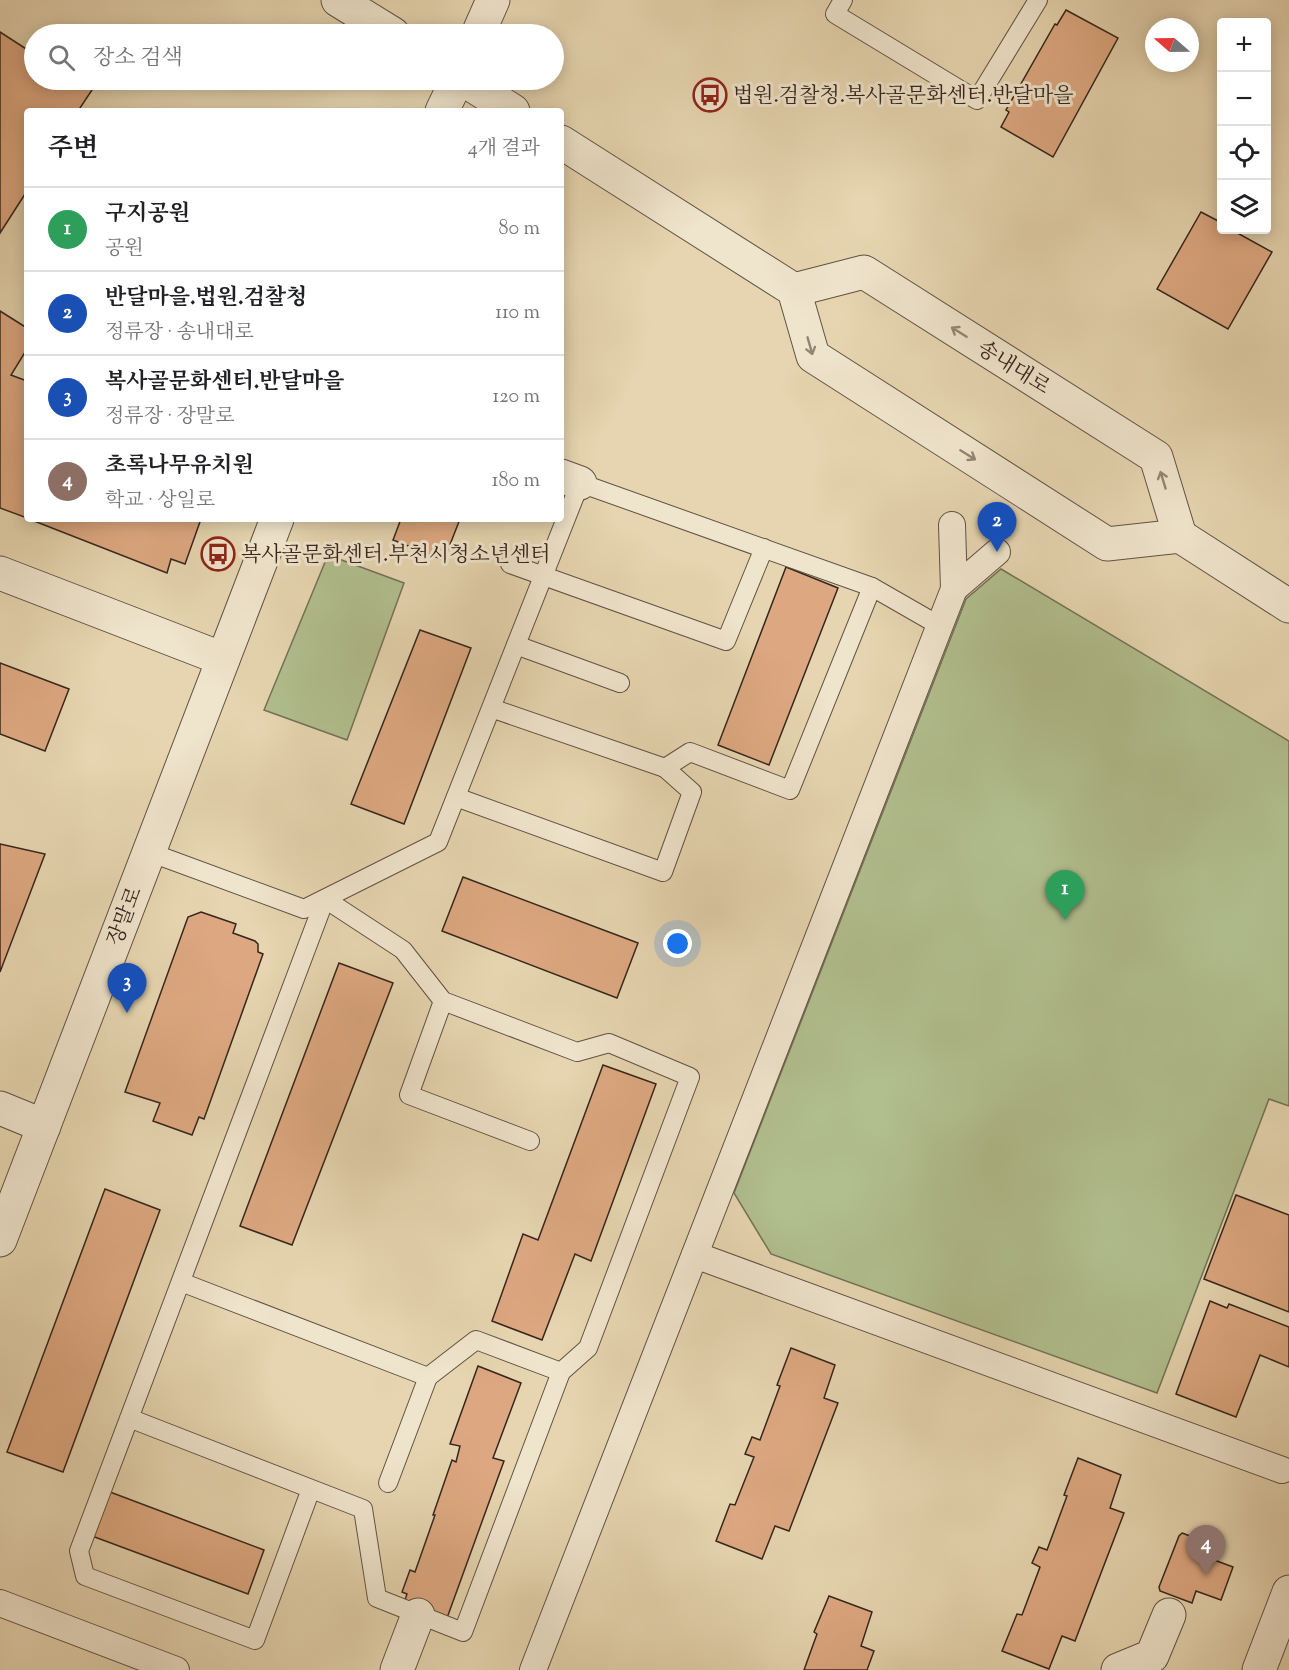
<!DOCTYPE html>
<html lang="ko">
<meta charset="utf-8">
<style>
:root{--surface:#fff;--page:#f6f6f6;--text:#202124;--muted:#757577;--line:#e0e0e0;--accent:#8f2418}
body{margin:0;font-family:"Sorts Mill Goudy","Noto Serif KR",serif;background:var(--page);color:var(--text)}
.controls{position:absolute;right:18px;top:18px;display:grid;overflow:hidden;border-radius:6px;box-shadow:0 3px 15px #0003}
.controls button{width:54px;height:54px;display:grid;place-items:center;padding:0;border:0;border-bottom:2px solid var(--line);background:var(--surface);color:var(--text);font:30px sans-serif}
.compass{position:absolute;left:1145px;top:18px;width:54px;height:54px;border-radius:50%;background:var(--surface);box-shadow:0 3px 15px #0003;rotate:290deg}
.you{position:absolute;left:678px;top:944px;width:21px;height:21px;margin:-15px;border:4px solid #fff;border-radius:50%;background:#1a73e8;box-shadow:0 0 0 9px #1a73e833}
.badge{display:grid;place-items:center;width:39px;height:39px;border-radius:50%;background:var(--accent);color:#fff;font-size:20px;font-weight:700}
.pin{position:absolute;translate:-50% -50px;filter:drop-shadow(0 2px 3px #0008)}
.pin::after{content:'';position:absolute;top:32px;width:21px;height:18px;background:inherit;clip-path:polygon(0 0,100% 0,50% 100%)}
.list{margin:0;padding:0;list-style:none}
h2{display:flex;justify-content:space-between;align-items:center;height:78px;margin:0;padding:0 24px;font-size:26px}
h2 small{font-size:20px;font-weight:400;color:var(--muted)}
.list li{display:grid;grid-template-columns:39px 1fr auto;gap:18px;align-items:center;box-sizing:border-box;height:84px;padding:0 24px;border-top:2px solid var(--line)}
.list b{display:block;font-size:22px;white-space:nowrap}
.list p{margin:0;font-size:20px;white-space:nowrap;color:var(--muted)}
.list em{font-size:20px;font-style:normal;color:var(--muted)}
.icon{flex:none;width:33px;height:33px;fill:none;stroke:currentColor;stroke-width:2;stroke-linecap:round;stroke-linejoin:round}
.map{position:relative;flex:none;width:1289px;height:1670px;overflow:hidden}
.search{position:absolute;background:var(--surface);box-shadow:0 3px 15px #0003;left:24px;top:24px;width:540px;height:66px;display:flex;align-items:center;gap:15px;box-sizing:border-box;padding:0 21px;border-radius:33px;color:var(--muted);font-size:22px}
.panel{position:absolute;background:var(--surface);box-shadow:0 3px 15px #0003;left:24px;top:108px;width:540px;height:414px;border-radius:6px}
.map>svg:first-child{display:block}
.green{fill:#b1be8e;stroke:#737256;stroke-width:1.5}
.building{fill:#dda881;stroke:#35261d;stroke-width:1.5}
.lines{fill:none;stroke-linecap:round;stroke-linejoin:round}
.service-casing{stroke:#615242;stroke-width:20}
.pedestrian-casing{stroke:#615242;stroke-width:28}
.minor-casing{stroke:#615242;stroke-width:35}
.tertiary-casing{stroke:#615242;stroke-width:35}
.service{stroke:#efe4cc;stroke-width:18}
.pedestrian{stroke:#efe4cc;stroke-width:26}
.minor{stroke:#efe4cc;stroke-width:33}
.tertiary{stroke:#efe4cc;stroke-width:33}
.oneway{stroke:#928574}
.labels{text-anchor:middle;stroke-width:6;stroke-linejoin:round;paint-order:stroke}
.poi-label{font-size:21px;fill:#35261d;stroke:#efe4cc;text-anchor:start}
.street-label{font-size:21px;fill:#35261d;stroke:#efe4cc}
</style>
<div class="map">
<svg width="1289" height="1670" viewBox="0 0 1289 1670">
<rect width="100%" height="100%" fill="#e6d5b0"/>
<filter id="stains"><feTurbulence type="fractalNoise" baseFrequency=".00333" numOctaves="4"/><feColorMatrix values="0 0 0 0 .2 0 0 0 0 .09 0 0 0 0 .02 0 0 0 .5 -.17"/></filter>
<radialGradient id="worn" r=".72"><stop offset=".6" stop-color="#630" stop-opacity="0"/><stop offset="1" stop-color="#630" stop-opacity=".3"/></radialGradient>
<!-- green -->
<g class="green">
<polygon points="328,555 404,583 347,740 264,710"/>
<polygon points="1001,569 1289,741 1289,1106 1269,1099 1157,1393 771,1254 734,1193 966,599"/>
</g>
<!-- building -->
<g class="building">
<polygon points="1066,10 1118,38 1053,157 1001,127 1009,112 1006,110 1055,24 1057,25"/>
<polygon points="0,32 34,54 34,80 75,80 92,90 78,111 27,111 27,191 0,233"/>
<polygon points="1201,212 1222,223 1222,230 1232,230 1272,252 1228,329 1157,289"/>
<polygon points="0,311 27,328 27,349 11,375 27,381 27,518 0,508"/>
<polygon points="29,519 201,519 185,564 171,559 167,573"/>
<polygon points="401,519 460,519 444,560 393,540"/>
<polygon points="786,567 838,588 769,765 718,745"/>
<polygon points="420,630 471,648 404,824 351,804"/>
<polygon points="0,663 69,689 45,751 0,734"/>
<polygon points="0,844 45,854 0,972"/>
<polygon points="463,877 638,943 617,998 442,931"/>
<polygon points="201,912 236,924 233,933 255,941 258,944 258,952 263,954 204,1119 199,1117 192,1135 153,1121 160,1103 125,1092 188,917"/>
<polygon points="339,963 393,983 292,1245 240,1226"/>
<polygon points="603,1065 656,1084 591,1261 575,1254 542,1340 492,1321 523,1234 538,1240"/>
<polygon points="105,1189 160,1210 63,1472 7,1452"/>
<polygon points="1236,1195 1289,1215 1289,1312 1204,1279"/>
<polygon points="1210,1301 1227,1308 1229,1304 1289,1327 1289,1367 1260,1355 1236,1417 1176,1394"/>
<polygon points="791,1348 835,1365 824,1398 838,1403 789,1531 775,1526 762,1559 716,1541 730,1504 735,1505 754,1457 745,1454 752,1437 760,1440 780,1386 777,1385"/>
<polygon points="478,1366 521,1383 493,1458 504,1461 447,1618 404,1603 407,1594 402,1592 410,1570 415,1572 435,1515 433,1515 452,1460 456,1462 460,1446 450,1444"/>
<polygon points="1078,1458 1121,1475 1110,1508 1124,1513 1075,1641 1062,1636 1049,1669 1002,1651 1017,1614 1022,1615 1040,1567 1032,1563 1039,1547 1047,1550 1067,1496 1064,1495"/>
<polygon points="110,1492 264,1550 248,1594 92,1536"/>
<polygon points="1182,1533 1214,1545 1209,1558 1233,1567 1221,1600 1196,1591 1192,1603 1160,1591 1159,1587 1179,1536"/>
<polygon points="829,1596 872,1612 861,1646 874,1651 867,1670 804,1670 817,1634 814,1632"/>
</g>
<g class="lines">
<!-- service casing -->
<g class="service-casing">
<g id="service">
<polyline points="843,0 835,14 977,100 1038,0"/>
<polyline points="510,564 726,641 764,548"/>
<polyline points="872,587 940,626"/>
<polyline points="516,645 620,683"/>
<polyline points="456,797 663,872 692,792 665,768"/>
<polyline points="149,852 304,909 438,842 580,483 872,587 790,790 690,752 665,768 491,708"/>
<polyline points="443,1001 409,1095 530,1141"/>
<polyline points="181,1282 428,1377 476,1340 561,1372"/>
<polyline points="129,1418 363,1509 377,1598 463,1632 561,1372 588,1348 690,1077 609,1043 577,1052 443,1001 403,950 325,899 79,1551 85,1576 255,1640 311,1489"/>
<polyline points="388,1483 428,1377"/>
</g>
</g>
<!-- pedestrian casing -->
<g class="pedestrian-casing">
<g id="pedestrian">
<polyline points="954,589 997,552"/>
<polyline points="695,1255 1282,1470"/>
<polyline points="0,1603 176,1670"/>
<polyline points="533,1670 954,589 952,525"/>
</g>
</g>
<!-- minor casing -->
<g class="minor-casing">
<g id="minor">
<polyline points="561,476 580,483"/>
<polyline points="0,573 223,659"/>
<polyline points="0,1108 44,1126"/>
<polyline points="397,1670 418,1615"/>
<polyline points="1118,1670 1152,1656 1169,1615"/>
</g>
</g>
<!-- tertiary casing -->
<g class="tertiary-casing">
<g id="tertiary">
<polyline points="338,0 393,34"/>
<polyline points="478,34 493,0"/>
<polyline points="464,80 513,111"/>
<polyline points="442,111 457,80"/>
<polyline points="561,142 794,290 813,356 1107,544 1180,536 1289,606"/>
<polyline points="794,290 864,272 1156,457 1180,536"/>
<polyline points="0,1240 277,519"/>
<polyline points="1259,1670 1289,1592"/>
</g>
</g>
<!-- service -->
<use href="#service" class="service"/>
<!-- pedestrian -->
<use href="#pedestrian" class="pedestrian"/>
<!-- minor -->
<use href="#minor" class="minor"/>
<!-- tertiary -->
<use href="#tertiary" class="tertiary"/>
</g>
<!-- one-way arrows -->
<defs><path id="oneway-shaft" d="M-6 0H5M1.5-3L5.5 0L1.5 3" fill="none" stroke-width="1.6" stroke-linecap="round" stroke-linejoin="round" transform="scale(1.5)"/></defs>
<g class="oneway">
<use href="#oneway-shaft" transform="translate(959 332) rotate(-148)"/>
<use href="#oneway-shaft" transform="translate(810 346) rotate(74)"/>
<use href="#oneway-shaft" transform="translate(968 455) rotate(32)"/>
<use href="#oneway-shaft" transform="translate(1163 480) rotate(-107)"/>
</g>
<!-- icons -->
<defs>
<g id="bus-ring" transform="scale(1.725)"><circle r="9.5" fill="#efe4cc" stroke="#8f2418" stroke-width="1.5"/><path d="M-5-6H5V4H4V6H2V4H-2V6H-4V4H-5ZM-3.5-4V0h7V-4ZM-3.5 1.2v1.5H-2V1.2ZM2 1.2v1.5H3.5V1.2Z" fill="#8f2418"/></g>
</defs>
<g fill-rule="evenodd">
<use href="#bus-ring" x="710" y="95"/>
<use href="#bus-ring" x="218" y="554"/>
</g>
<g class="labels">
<!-- poi labels -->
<g class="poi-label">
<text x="733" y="102">법원.검찰청.복사골문화센터.반달마을</text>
<text x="241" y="561">복사골문화센터.부천시청소년센터</text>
</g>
<!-- street labels -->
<g class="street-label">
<text transform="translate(1014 367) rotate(32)" y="7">송내대로</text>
<text transform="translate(124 916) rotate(-69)" y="7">장말로</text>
</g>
</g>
<rect width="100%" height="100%" filter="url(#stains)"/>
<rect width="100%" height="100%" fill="url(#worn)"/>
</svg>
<div class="controls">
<button>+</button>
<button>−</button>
<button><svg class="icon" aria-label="locate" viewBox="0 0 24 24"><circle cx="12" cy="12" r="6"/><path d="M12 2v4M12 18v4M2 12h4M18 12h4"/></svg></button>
<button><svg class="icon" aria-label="layers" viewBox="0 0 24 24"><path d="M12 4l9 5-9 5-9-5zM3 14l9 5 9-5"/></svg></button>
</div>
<svg class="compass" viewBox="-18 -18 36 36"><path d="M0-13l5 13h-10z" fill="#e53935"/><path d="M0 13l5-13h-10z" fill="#757577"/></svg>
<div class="you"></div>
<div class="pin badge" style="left:1065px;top:920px;background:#2e9e5b">1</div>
<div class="pin badge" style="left:997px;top:552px;background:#1a4fb4">2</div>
<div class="pin badge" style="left:127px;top:1013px;background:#1a4fb4">3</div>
<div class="pin badge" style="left:1206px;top:1575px;background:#8d6e63">4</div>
<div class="search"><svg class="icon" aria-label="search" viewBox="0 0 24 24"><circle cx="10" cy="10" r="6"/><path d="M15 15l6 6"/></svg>장소 검색</div>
<section class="panel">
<h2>주변<small>4개 결과</small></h2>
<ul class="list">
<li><span class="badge" style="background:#2e9e5b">1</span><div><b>구지공원</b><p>공원</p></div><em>80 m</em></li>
<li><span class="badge" style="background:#1a4fb4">2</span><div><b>반달마을.법원.검찰청</b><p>정류장 · 송내대로</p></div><em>110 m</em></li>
<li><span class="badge" style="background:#1a4fb4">3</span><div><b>복사골문화센터.반달마을</b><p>정류장 · 장말로</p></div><em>120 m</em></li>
<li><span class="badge" style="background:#8d6e63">4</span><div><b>초록나무유치원</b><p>학교 · 상일로</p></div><em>180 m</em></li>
</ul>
</section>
</div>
